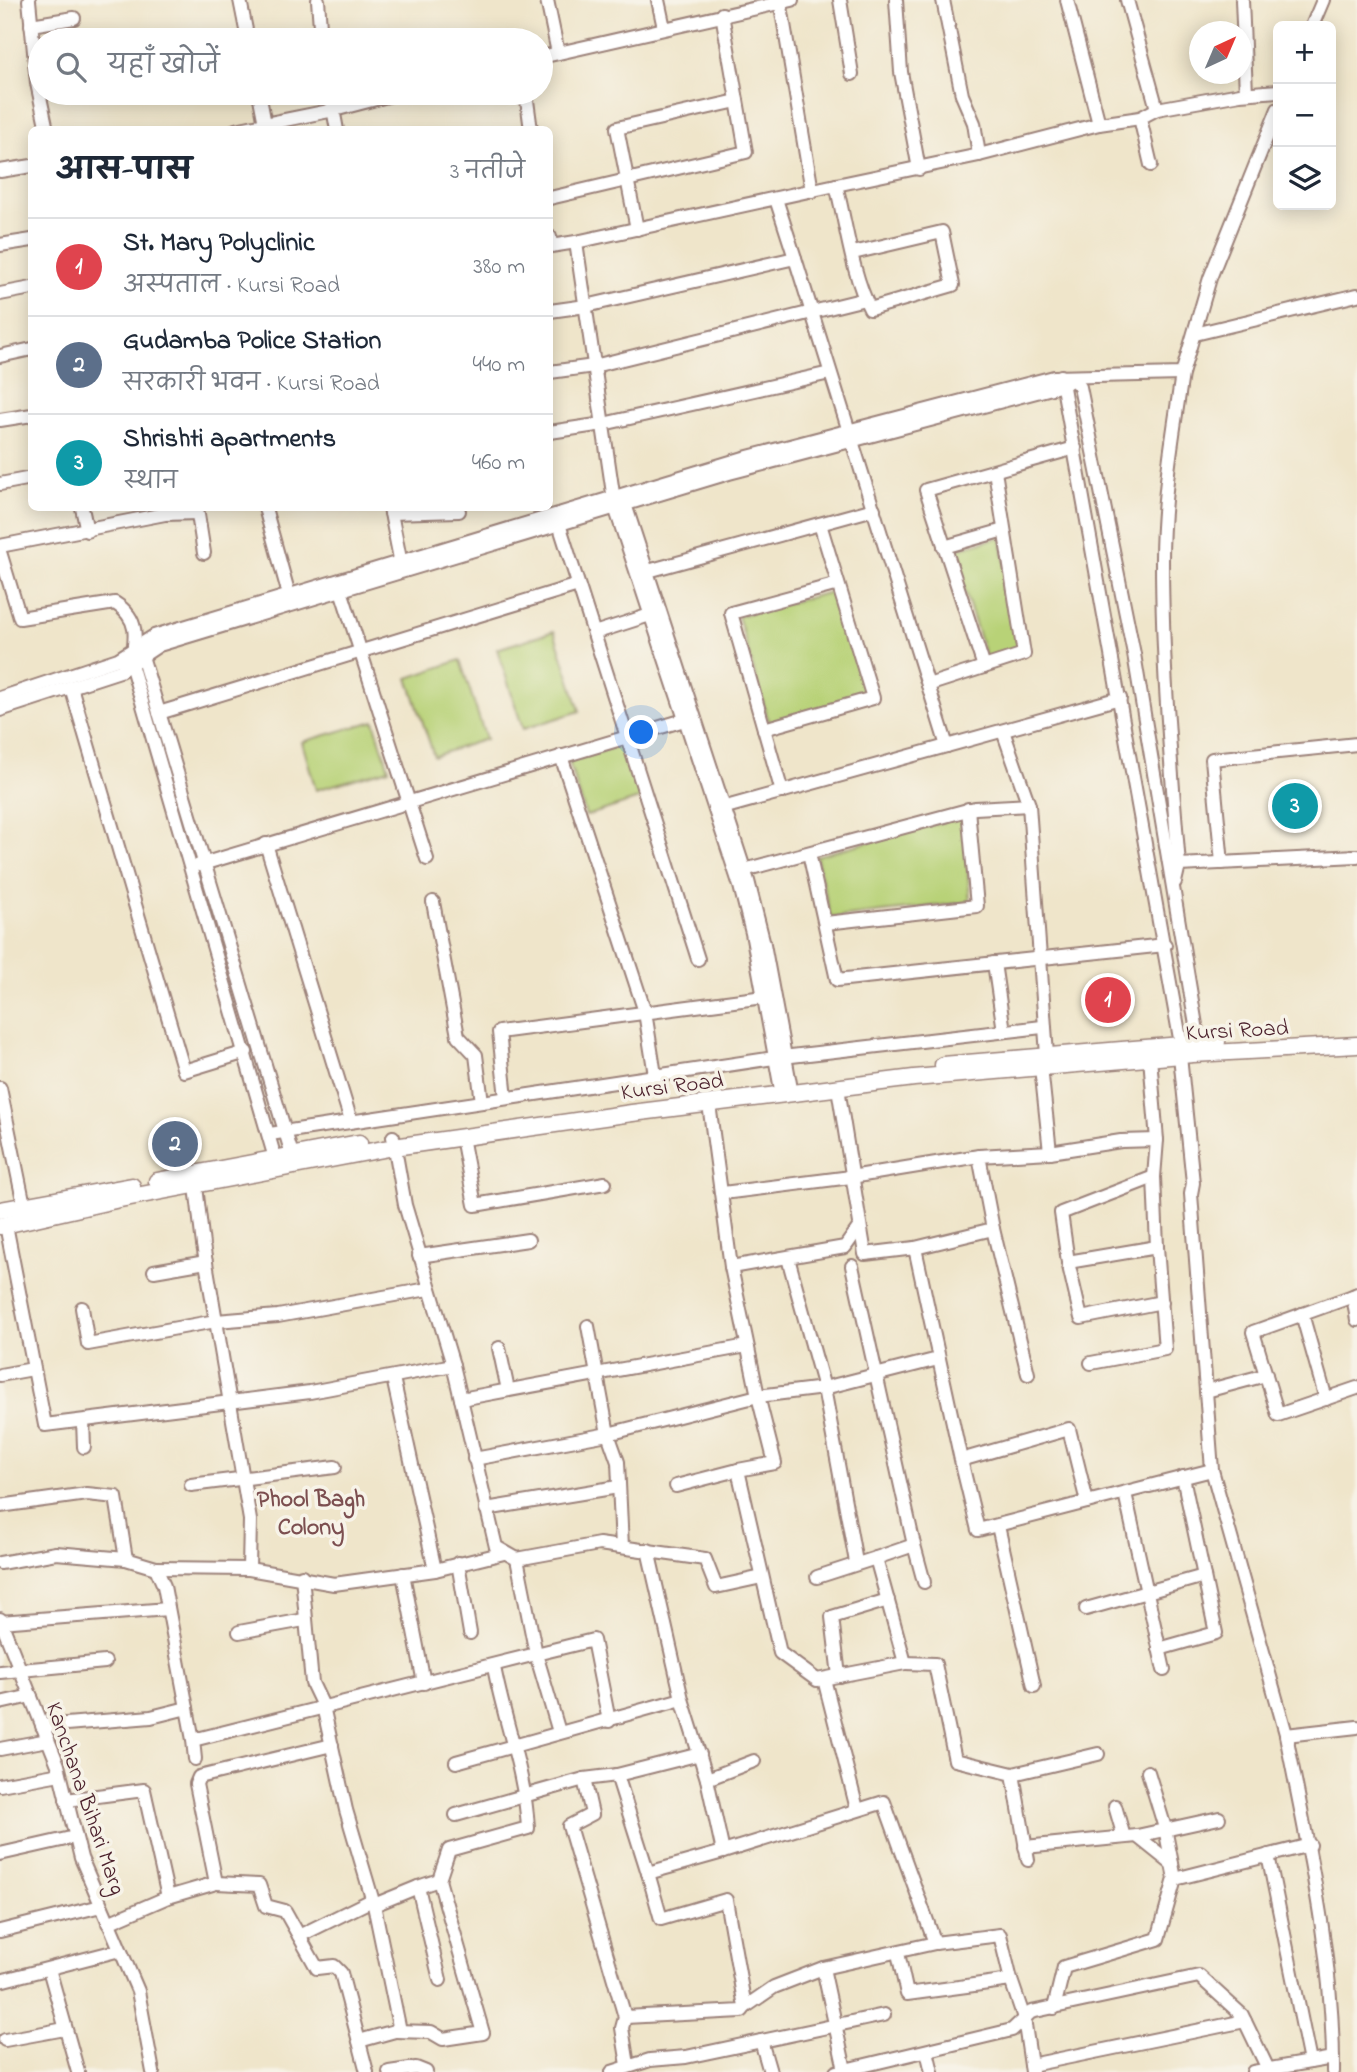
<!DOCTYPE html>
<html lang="hi">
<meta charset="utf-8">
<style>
:root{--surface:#fff;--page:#f2f2f3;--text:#1f2937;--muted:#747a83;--line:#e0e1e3;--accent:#1a73e8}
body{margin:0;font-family:"Indie Flower","Playpen Sans Deva",sans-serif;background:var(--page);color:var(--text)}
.controls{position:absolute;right:21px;top:21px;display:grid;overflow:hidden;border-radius:10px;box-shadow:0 4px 18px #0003}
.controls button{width:63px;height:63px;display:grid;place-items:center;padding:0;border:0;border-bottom:2px solid var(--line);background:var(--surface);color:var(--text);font:35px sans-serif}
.compass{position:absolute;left:1189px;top:21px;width:63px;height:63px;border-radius:50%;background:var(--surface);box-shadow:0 4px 18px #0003;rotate:44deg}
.you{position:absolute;left:642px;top:733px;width:24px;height:24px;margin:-18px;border:5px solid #fff;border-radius:50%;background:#1a73e8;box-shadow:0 0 0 10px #1a73e833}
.badge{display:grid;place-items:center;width:46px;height:46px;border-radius:50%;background:var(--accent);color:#fff;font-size:23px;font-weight:700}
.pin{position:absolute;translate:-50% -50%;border:4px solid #fff;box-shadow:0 2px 7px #0006}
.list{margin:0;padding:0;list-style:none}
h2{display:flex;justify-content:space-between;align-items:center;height:91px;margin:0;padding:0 28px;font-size:30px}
h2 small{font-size:23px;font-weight:400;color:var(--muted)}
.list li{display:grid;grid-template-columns:46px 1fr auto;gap:21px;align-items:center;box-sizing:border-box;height:98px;padding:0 28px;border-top:2px solid var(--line)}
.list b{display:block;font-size:26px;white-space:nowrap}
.list p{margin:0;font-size:23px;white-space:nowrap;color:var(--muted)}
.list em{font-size:23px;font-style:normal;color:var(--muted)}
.icon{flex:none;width:38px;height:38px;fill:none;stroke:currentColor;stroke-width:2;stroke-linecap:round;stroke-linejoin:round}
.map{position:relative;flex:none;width:1357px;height:2072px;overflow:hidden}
.search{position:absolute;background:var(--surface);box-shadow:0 4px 18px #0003;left:28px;top:28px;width:525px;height:77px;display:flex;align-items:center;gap:18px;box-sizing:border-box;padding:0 24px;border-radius:38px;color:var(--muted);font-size:26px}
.panel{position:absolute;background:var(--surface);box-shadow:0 4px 18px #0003;left:28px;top:126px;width:525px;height:385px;border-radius:10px}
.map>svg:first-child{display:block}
.green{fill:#b8d277;stroke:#817851;stroke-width:2}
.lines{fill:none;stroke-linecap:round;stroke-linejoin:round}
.minor-casing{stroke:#9c827a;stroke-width:16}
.major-casing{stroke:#9c827a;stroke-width:19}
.minor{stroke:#fff;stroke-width:12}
.major{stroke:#fff;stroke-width:16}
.labels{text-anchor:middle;stroke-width:7;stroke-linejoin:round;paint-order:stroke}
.street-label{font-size:23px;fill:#4a1f2b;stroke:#f7f3e8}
.neighbourhood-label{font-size:24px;font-weight:bold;fill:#7c4f50;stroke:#f7f3e8}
</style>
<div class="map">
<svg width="1357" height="2072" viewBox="0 0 1357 2072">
<rect width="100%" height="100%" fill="#f7f3e8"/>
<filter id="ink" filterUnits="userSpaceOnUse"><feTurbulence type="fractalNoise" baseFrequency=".0143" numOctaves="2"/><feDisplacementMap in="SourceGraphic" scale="14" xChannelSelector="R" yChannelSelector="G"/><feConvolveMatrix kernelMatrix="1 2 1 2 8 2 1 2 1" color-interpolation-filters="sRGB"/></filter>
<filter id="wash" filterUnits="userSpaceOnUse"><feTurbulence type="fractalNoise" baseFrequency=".00686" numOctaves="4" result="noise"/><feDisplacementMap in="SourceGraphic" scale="28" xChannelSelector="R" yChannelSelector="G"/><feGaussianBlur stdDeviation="1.57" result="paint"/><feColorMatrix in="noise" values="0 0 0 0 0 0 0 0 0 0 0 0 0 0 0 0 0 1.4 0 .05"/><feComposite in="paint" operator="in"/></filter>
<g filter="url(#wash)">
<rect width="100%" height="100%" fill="#efe5ca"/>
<!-- green -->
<g class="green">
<polygon points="1001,537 1019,650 987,662 952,550"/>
<polygon points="835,591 868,695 769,723 738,616"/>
<polygon points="554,631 580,711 523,729 497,649"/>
<polygon points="460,660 486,739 434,756 408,678"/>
<polygon points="374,721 389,769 316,790 302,742"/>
<polygon points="624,744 642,798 586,816 569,762"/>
<polygon points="964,816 970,902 831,918 816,856"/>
</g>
</g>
<g filter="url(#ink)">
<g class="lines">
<!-- minor casing -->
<g class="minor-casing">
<g id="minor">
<polyline points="29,0 37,83 47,130"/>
<polyline points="240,0 248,40"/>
<polyline points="318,0 321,40"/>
<polyline points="547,0 558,53"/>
<polyline points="658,0 664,28"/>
<polyline points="780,0 812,191"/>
<polyline points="840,0 852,74"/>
<polyline points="896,0 901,72 919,169"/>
<polyline points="943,0 962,95 974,123 979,155"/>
<polyline points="1067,0 1099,124"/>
<polyline points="1127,0 1157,109"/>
<polyline points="1242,0 1246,93"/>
<polyline points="31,25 74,18"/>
<polyline points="1312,26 1323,0"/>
<polyline points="541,57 792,0"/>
<polyline points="259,93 265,124"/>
<polyline points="330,93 337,130"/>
<polyline points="526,93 531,130"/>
<polyline points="1140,118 1151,165"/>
<polyline points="235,130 334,110 399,93"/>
<polyline points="0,171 32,166"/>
<polyline points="836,185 979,155 1099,124 1140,118 1157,109 1240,94 1278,91"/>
<polyline points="550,198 746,152 722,14"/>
<polyline points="776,199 795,258"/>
<polyline points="637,229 617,128 737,101"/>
<polyline points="550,237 551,246 576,242 615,507 740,886 752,933 782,1095"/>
<path d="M576 242 836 185C846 223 852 275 870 309L953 285 942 232 853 253"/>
<polyline points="0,245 32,240"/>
<polyline points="0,294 32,288"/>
<polyline points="550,311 586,306 795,258 947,746"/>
<polyline points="1195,334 1357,295"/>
<polyline points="0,356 32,349"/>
<polyline points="550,372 594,366 865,299"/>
<polyline points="1061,376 1181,1044 1193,1054 1199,1043 1134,654 1080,387 1072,378"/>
<polyline points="0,420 32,415"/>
<polyline points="550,432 603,424 830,373"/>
<polyline points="0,484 32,478"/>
<polyline points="618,499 625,504 748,881 764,944 792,1094"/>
<polyline points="82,508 87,531"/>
<polyline points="197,508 204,553"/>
<polyline points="265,508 289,595"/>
<polyline points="390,508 402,569"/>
<polyline points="391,513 459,511"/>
<polyline points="559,524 698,959"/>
<polyline points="0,546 165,514 197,513"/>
<polyline points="944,547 1004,530"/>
<path d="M0 552 20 618 115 603C140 619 136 638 131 664L277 1165"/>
<polyline points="648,571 874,509"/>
<polyline points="339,584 427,859"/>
<polyline points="594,633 650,615"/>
<polyline points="137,651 142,656 294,1161"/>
<polyline points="984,667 926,490 1075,448"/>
<polyline points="928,685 1024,654 995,471"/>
<polyline points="71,687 184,1071 246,1052"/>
<polyline points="0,698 118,659 154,636 744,458 1054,377 1182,374 1210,278 1278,109"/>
<polyline points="0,710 120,671 159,645 729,473 1063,385 1069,381"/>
<polyline points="159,713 578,585"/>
<polyline points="764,729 873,698 820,524"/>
<polyline points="1003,731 1029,805 1047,1055"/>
<polyline points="561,756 645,1012 655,1075"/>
<polyline points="782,792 731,613 838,584"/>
<polyline points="719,809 1120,698"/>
<polyline points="266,844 351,1121"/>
<polyline points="809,853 837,980 1165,945"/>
<polyline points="1222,863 1212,759 1357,744"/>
<polyline points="199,865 691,718"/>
<polyline points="1179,865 1357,856"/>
<polyline points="744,870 975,808 1029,805"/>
<path d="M1175 882 1179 865C1171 764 1162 662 1162 560 1162 498 1173 435 1182 374"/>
<polyline points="433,902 458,1036 476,1055 482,1102"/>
<polyline points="826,923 977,906 968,809"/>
<polyline points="994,963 1004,1031"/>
<polyline points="1180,1056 1193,1183 1191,1194 1212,1470"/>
<polyline points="0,1088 24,1205"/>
<polyline points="838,1088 865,1254 915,1248 993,1229 979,1156 1050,1152 1041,1067"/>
<polyline points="506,1098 499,1032 764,997"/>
<polyline points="709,1104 731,1267 758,1396 824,1388 938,1359"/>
<polyline points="270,1134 774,1058 1042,1027"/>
<polyline points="462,1137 475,1205 605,1183"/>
<polyline points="1050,1152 1121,1141 1157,1140"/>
<polyline points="1154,1177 1061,1213 1068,1262 1081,1318 1162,1302"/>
<polyline points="195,1178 203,1245 250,1520 249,1569"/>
<polyline points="723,1193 851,1177 979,1156"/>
<polyline points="6,1225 45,1425 310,1392 453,1365"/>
<polyline points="993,1229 1028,1374"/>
<polyline points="915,1248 961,1460 1069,1429 1087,1502 978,1530 961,1460"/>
<polyline points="419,1256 528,1240"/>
<polyline points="788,1258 824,1388 856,1562"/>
<polyline points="1068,1262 1157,1247"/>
<polyline points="731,1267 845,1247 860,1226"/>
<polyline points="154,1271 206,1262"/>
<polyline points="1357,1294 1353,1296 1357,1320"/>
<polyline points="1353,1296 1253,1332 1278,1415 1357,1388"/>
<polyline points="82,1308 88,1344 216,1321 278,1316 428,1289"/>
<polyline points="1302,1314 1326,1399"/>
<polyline points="588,1326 608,1434 618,1462 622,1547"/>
<polyline points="499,1348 508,1390"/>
<polyline points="1091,1363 1165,1349 1157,1247 1154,1177 1157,1140 1150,1058"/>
<polyline points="0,1375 33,1369"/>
<polyline points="393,1378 435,1570"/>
<polyline points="1206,1391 1266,1375"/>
<polyline points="461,1399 747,1346"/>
<polyline points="83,1421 84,1447"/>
<polyline points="474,1459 608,1434 758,1396 775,1463 738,1470 780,1653 817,1680 905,1663 876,1558 914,1545 852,1266"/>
<polyline points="191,1485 335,1467"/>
<polyline points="676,1486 738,1470"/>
<polyline points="1125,1493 1164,1670"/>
<polyline points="1087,1502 1212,1470 1288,1741"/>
<polyline points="0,1506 87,1494 116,1497 126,1559 156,1568 164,1586 193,1740 536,1654 517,1559 496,1547 453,1365 405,1205 393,1137"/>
<polyline points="486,1509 618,1487"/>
<polyline points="998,1526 1034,1686"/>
<polyline points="914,1545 924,1582"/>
<polyline points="648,1550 682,1699 707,1779 723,1852 648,1873 617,1775 700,1754"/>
<polyline points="517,1559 599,1544 705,1559 716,1587 762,1577"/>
<polyline points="0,1563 56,1553 126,1559"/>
<polyline points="458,1563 470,1633"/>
<polyline points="156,1568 249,1569 334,1584 435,1570 504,1553"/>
<polyline points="403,1574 424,1683"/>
<polyline points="302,1576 312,1683 323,1706 346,1810 374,1905 418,1887 440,1980"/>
<polyline points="817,1577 876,1558"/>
<polyline points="1086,1609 1204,1576"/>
<polyline points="0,1619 58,1765 81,1858 138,1991 153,2072"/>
<polyline points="0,1622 168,1609"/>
<polyline points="239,1632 304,1620"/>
<polyline points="1159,1649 1216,1633 1183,1477"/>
<polyline points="905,1663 935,1664 955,1760 1013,1774 1028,1860"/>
<polyline points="0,1672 105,1662"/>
<polyline points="839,1676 832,1617 888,1600"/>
<polyline points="824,1679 857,1809"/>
<polyline points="0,1703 31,1696"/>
<polyline points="42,1726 151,1717 187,1708"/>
<polyline points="559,1732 536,1654 593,1640 609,1721"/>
<polyline points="193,1740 195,1759"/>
<polyline points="0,1749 48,1740"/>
<polyline points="456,1762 682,1699"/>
<polyline points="1013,1774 1098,1754"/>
<polyline points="584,1779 592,1814 569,1826 625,2017 742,2011 745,2007 726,1900 661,1919 648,1873"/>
<polyline points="707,1779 754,1761"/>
<polyline points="0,1785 60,1774"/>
<polyline points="66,1800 144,1790 168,1897 216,1883 196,1784 199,1777 332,1745"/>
<polyline points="1115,1806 1124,1837"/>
<polyline points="456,1815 584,1779 617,1775"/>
<polyline points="1137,1836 1172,1864"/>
<polyline points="1025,1847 1137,1836 1219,1818"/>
<polyline points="723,1852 884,1802 935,1943"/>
<polyline points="0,1854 75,1837"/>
<polyline points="1268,1855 1310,2062"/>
<polyline points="1175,1879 1310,1845"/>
<polyline points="216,1883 259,1885 266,1906 285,1911 317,1968 334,1966 341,1973 367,2072"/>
<path d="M418 1887 439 1880 449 1850 528 1828C525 1772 504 1721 494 1667"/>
<polyline points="108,1923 168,1897"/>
<polyline points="0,1931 101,1906"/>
<polyline points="299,1936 372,1900"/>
<polyline points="823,1968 935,1943 1000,1935 1011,1980 907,1994 898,1953"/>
<polyline points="49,1969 78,2072"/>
<polyline points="1011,1980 1024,2018 1032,2072"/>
<polyline points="0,1981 120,1950"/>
<polyline points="745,2007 774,1987 823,1968 845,2070 836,2072"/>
<polyline points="1054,2008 1064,1967 1158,1939 1175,1879 1165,1828 1148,1772"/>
<polyline points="625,2017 622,2028 628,2065"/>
<polyline points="395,2031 431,2032 443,2039 483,2033 439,1880"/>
<polyline points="5,2040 65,2029"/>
<polyline points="359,2041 395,2031 399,2026 374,1905"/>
<polyline points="761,2041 770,2072"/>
<polyline points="927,2051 932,2072"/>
<polyline points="1031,2065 1245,2021"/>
<polyline points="845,2070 1012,2030 1031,2012 1199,1976 1242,2015 1268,2069"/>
<polyline points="389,2072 416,2068 426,2072"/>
<polyline points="612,2072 650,2060 686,2057 884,2015"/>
<polyline points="1253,2072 1333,2058"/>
<path d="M1333 2072C1334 1957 1308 1847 1286 1735L1357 1727"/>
</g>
</g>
<!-- major casing -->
<g class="major-casing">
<g id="major">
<polyline points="943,1065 1217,1042"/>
<polyline points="157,1181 359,1143"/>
<polyline points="0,1210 132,1186"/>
<polyline points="0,1226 115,1200 394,1147 632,1113 914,1078 1193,1054 1357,1045"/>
</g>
</g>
<!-- minor -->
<use href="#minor" class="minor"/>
<!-- major -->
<use href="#major" class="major"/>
</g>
</g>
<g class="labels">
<!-- street labels -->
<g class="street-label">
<text transform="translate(1237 1029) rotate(-3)" y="8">Kursi Road</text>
<text transform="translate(672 1085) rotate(-7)" y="8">Kursi Road</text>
<text transform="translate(87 1798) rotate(71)" y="8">Kanchana Bihari Marg</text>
</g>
<!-- neighbourhood labels -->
<g class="neighbourhood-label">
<text x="311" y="1506">Phool Bagh<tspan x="311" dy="28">Colony</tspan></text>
</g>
</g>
</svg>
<div class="controls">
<button>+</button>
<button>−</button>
<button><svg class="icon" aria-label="layers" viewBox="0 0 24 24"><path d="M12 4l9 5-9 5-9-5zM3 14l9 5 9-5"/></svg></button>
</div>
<svg class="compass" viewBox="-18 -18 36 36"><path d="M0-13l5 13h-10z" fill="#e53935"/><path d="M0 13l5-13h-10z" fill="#747a83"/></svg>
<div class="you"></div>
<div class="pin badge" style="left:1108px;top:1000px;background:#e0444e">1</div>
<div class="pin badge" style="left:175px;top:1144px;background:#5c6f8a">2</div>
<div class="pin badge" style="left:1295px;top:806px;background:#0f9aa8">3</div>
<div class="search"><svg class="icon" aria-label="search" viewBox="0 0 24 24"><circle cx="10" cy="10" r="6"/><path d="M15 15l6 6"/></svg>यहाँ खोजें</div>
<section class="panel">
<h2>आस-पास<small>3 नतीजे</small></h2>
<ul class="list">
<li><span class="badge" style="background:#e0444e">1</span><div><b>St. Mary Polyclinic</b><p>अस्पताल · Kursi Road</p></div><em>380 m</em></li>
<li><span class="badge" style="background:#5c6f8a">2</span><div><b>Gudamba Police Station</b><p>सरकारी भवन · Kursi Road</p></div><em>440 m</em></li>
<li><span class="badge" style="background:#0f9aa8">3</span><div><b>Shrishti apartments</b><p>स्थान</p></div><em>460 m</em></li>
</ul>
</section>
</div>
